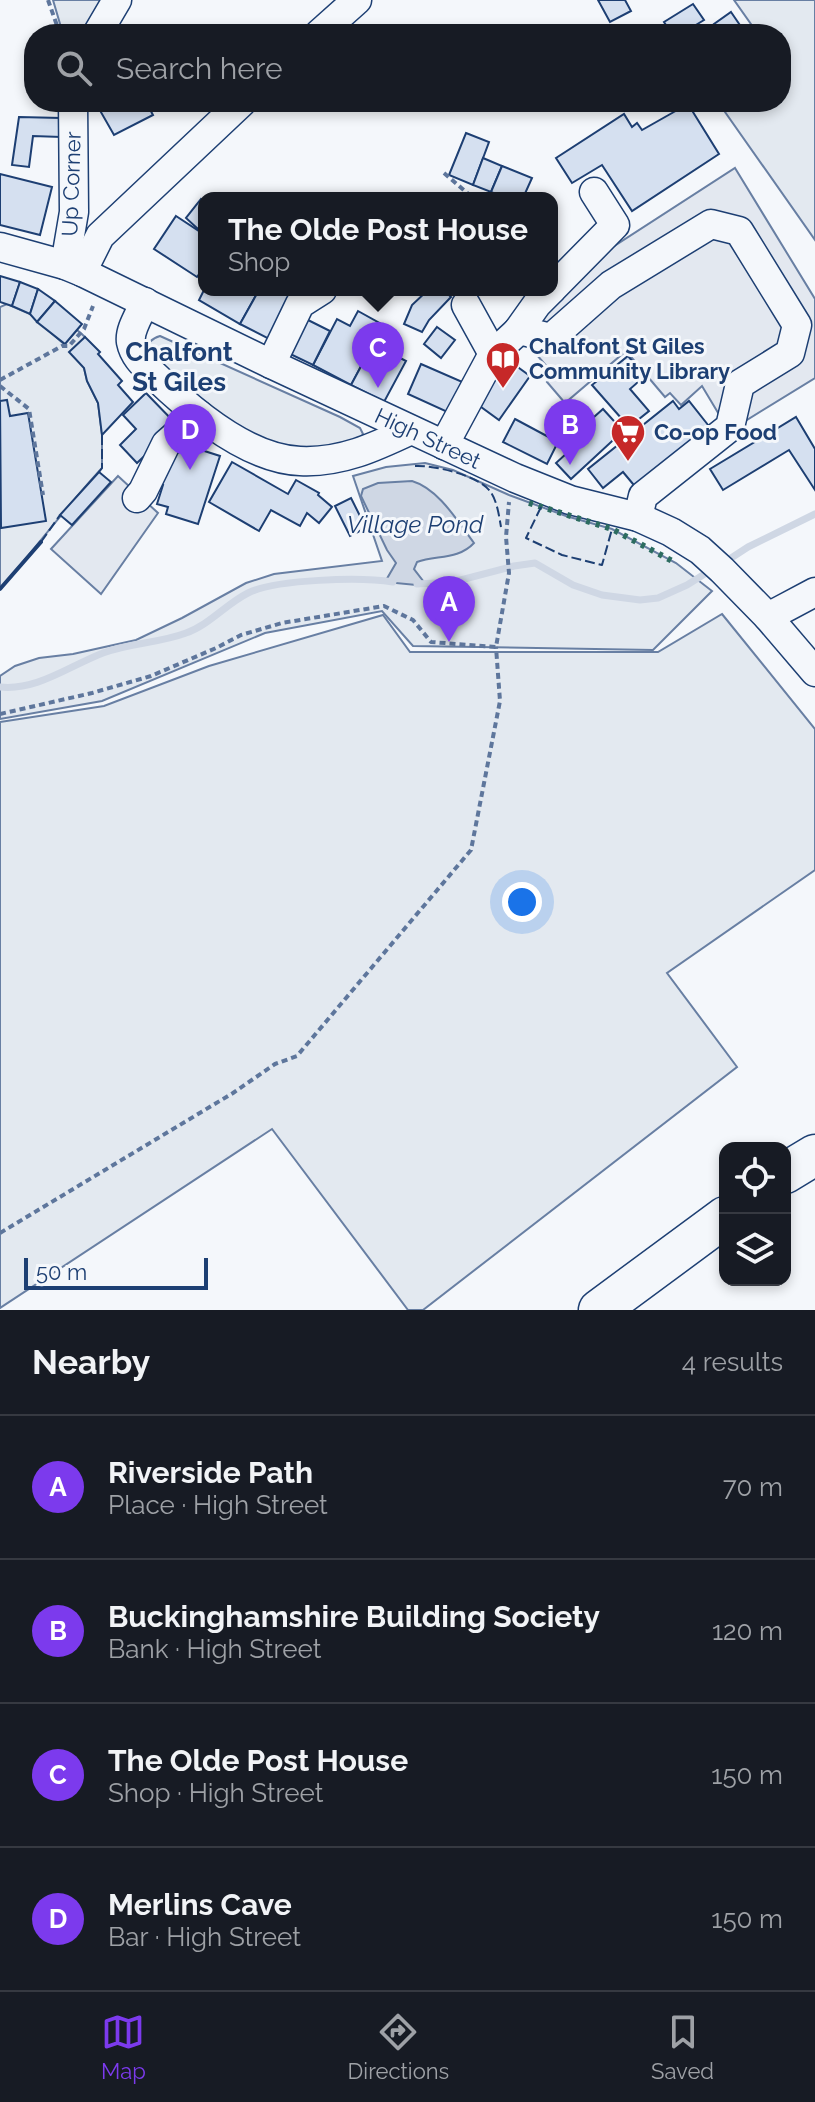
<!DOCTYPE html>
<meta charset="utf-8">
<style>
:root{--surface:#171b24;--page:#242831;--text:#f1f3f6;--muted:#9ea1a6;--line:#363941;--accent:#7c3aed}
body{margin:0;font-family:Raleway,sans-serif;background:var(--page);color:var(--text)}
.controls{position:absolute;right:24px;bottom:24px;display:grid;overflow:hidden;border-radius:16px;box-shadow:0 4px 12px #0003}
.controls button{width:72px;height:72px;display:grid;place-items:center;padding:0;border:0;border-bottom:2px solid var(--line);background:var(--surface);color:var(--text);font:40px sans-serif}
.scale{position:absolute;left:24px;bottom:20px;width:184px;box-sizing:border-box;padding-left:8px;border:4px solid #1d3f73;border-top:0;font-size:22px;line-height:28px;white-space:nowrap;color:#1d3f73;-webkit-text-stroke:6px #f4f7fb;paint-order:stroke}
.you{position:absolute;left:522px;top:902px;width:28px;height:28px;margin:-20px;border:6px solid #fff;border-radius:50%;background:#1a73e8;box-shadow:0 0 0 12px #1a73e833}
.badge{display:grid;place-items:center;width:52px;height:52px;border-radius:50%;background:var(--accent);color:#fff;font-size:26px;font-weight:700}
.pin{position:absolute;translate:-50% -66px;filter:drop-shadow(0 2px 4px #0008)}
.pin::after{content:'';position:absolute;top:42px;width:28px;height:24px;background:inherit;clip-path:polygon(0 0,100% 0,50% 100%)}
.popup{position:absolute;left:198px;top:192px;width:360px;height:104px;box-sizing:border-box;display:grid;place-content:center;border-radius:16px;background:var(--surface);filter:drop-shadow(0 2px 6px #0005);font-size:26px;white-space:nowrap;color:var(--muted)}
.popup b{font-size:30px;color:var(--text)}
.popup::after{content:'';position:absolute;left:50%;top:100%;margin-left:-16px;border:16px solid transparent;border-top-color:var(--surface)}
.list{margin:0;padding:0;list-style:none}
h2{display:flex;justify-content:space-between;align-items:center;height:104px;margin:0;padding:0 32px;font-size:34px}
h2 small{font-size:26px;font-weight:400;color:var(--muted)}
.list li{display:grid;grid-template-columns:52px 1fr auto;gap:24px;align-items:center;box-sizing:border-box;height:144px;padding:0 32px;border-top:2px solid var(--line)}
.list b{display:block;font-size:30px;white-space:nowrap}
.list p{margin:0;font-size:26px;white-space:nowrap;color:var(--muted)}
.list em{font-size:26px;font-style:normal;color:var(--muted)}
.icon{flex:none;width:44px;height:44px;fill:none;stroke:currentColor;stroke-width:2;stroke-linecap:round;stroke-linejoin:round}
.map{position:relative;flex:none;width:815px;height:1310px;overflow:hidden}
.search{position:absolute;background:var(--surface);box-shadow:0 4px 12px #0003;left:24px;right:24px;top:24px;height:88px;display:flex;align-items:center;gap:20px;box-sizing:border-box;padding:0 28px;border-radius:32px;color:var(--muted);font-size:30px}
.sheet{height:680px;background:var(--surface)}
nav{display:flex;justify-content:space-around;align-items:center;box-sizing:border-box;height:112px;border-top:2px solid var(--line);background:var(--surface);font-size:22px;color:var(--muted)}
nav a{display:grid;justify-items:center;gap:4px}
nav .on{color:var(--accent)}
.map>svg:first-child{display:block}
.green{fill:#e3e9f0;stroke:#687fa3;stroke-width:2}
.parking{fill:#e3e8f0;stroke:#687fa3;stroke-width:2}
.water{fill:#cfd7e4;stroke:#687fa3;stroke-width:2}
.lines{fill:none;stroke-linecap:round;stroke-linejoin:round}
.stream{stroke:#cfd7e4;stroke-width:7}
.building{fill:#d5e0f0;stroke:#1d3f73;stroke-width:2}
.minor-casing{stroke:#1d3f73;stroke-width:31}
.highway-casing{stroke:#1d3f73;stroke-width:43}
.path{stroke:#5e769c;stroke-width:4;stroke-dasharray:6 4;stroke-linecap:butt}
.minor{stroke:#f4f7fb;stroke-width:28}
.highway{stroke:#f4f7fb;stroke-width:40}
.hedge{stroke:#2c6c60;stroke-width:6;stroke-dasharray:4 6;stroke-linecap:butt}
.fence{stroke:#1d3f73;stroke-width:2;stroke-dasharray:10 4;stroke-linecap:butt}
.wall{stroke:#1d3f73;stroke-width:4}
.labels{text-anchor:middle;stroke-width:6;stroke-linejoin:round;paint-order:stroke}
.street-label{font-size:22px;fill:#1d3f73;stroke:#f4f7fb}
.poi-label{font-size:22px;font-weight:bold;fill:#1d3f73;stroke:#f4f7fb;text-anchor:start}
.water-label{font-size:24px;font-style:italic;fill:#1d3f73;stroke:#f4f7fb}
.quarter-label{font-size:26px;font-weight:bold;fill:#1d3f73;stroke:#f4f7fb}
</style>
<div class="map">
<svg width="815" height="1310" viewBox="0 0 815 1310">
<rect width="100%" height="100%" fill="#f4f7fb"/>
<!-- green -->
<g class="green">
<polygon points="53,0 106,0 87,34 63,34"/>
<polygon points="734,0 815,0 815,240 718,102 781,102 781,34 758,34"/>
<path d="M7 304 30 314 64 344 77 330 85 337 84 368 87 381 98 403 102 435V468C66 507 35 549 0 589V307Z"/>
<path d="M160 336 340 417 360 428 363 434 355 445 283 452 204 406 146 351C147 343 153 338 160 336Z"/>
<polygon points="425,463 453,470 509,495 566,516 612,529 676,563 712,591 653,650 413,646 382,611 265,633 102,701 0,719 0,676 15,666 39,658 73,654 136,640 182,618 246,583 274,574 382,561 353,476 386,467"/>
<polygon points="722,614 815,729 815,870 667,973 737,1067 423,1310 408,1310 272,1129 0,1308 0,722 104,706 209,666 383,615 410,652 658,652"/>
</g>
<!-- parking -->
<g class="parking">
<polygon points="735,168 815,299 815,378 729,431 702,386 681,405 670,393 665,397 626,351 565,403 547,382 554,375 514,328 588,263"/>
<polygon points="118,476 158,513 101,594 51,549"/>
</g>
<!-- water -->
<path class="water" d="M412 481C439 489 458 522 474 543 458 560 437 555 417 562L414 569 427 586 385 582 396 563 387 550 361 496 363 489 378 483Z"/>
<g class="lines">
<!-- stream -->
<g class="stream">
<polyline points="725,562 748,547 815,514"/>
<polyline points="417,584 453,582 514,566 535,563 573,585 602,595 640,600 658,598 687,585 711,570"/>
<path d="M0 687C37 691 69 666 103 653 129 643 160 643 186 633 209 625 226 604 248 593 276 579 361 577 393 582"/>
</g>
</g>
<!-- building -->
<g class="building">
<polygon points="598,0 625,0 631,11 610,22"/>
<polygon points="693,4 704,20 681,34 672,34 664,22"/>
<polygon points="731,12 746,34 721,34 714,24"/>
<polygon points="107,102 146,102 153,115 114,135 98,107"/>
<polygon points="688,104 719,154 632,211 602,165 572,183 556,158 624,114 632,127 637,123 642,130"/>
<polygon points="19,117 61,118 61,137 33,136 29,167 12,165"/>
<polygon points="466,133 489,142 473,185 449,175"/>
<polygon points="483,158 502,166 491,192 473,185"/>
<polygon points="502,166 532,178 523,198 505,198 491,192"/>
<polygon points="0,174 52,187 40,235 0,225"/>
<polygon points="201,199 204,202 204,212 202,214 204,216 204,222 198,229 186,218"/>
<polygon points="176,216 199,231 204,223 204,267 197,277 154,249"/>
<polygon points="0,276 20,282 12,306 0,302"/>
<polygon points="20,282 38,289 30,314 12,306"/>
<polygon points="38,289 55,301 37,322 30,314"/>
<polygon points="204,290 259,290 240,324 199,300"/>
<polygon points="259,290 282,290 297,298 275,342 240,324"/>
<polygon points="428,290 444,290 451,297 429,320 422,332 404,324 412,305"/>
<polygon points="55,301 82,324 65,344 37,322"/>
<polygon points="358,311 383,325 351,385 313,365 337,319 350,326"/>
<polygon points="302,317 330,331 313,365 284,351"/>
<polygon points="437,327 455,340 441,358 424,344"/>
<polygon points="85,337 100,352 98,354 122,381 118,385 133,402 102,435 98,403 87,381 84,368 69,352"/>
<polygon points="373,344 406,361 384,402 351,385"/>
<polygon points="628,356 645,376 630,389 649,411 629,427 592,385"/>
<polygon points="508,360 530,376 499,420 477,404"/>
<polygon points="421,364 467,384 454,415 408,394"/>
<polygon points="146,393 177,425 137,463 120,445 136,429 123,415"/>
<polygon points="7,400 10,416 28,413 46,521 1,528 0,401"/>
<polygon points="673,401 679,409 689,401 712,430 638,490 623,472 603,488 588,469"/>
<polygon points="603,409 623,431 571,479 556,463 591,431 585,425"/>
<polygon points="796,417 815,449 815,490 789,450 723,490 710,469"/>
<polygon points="515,419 558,442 547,464 503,442"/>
<polygon points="173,441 220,456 198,524 166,514 168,507 157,504 163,485 160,484"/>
<polygon points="232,462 288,494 296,480 319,493 318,495 332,507 319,523 307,513 300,526 271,510 259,531 209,502"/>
<polygon points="99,472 111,482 72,525 60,515"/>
<polygon points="351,498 366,528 350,536 335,506"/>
</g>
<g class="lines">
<!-- minor casing -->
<g class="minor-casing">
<g id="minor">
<polyline points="97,34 117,0"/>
<polyline points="319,34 357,0"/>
<polyline points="0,247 65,265 82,272 271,364 515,478 570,500 638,517 671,532 700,550 722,570 768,617 815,672"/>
<polyline points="65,265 74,212 73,102"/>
<polyline points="82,272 100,236 242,102"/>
<polyline points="552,289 615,225 594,192"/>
<path d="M145 302C140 314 129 330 131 342 134 357 145 366 155 376 191 411 248 459 300 461 341 463 375 447 411 430"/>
<polyline points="466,305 493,354"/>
<polyline points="517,332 537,304 551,290"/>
<polyline points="271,364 300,304 322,290"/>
<polyline points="444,445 493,354 519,330 551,338 611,285 711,224 739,231 797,325 790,353 740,384 730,427 643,496 638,517"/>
<polyline points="137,498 143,491 166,444 199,415"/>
<polyline points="768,617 815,592"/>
</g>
</g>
<!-- highway casing -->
<g class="highway-casing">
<g id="highway">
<polyline points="785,1173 815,1155"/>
<polyline points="599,1310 725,1217"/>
</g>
</g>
<!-- path -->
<g class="path">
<polyline points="48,0 60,34"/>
<polyline points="444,173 473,198"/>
<polyline points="0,380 62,346 69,346 84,329 93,306"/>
<polyline points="0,386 29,409 43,495"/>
<polyline points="0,714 92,693 151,676 216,648 241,635 282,623 384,606 413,620 431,642 496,647 509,573 506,537 509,502"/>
<polyline points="0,1233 233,1093 275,1064 297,1056 471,850 500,701 496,647"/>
</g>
<!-- minor -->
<use href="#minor" class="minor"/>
<!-- highway -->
<use href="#highway" class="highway"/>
<!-- hedge -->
<polyline class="hedge" points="529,503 612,529 676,563"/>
<!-- fence -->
<g class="fence">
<path d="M415 466C433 465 477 475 489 490 497 499 499 516 501 527"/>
<polyline points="99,472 102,468 102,435"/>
<polyline points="541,507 526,538 562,555 602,565 612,529"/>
<polyline points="41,542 60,515"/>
</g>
<!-- wall -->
<polyline class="wall" points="0,589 41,542"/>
</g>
<!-- icons -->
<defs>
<g id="library-pin" transform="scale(1.8)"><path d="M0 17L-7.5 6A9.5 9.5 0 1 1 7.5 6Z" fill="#c62828" stroke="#f4f7fb"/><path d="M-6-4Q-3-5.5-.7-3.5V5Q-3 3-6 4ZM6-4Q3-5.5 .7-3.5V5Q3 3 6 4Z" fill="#fff"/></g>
<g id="supermarket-pin" transform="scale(1.8)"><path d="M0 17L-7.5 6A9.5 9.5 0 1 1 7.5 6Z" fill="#c62828" stroke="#f4f7fb"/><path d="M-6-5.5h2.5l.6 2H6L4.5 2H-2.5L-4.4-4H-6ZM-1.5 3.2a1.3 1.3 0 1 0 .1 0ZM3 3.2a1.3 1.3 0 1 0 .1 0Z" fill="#fff"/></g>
</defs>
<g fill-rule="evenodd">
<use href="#library-pin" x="503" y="359"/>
<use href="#supermarket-pin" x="628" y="432"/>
</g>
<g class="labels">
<!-- street labels -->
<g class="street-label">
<text transform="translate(71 184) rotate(-88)" y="8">Up Corner</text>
<text transform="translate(428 438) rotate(25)" y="8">High Street</text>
</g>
<!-- poi labels -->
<g class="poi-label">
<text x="529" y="354">Chalfont St Giles<tspan x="529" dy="25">Community Library</tspan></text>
<text x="654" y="440">Co-op Food</text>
</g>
<!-- water labels -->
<g class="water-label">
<text x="415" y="533">Village Pond</text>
</g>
<!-- quarter labels -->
<g class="quarter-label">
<text x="179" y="361">Chalfont<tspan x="179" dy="30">St Giles</tspan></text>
</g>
</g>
</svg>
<div class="controls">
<button><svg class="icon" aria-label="locate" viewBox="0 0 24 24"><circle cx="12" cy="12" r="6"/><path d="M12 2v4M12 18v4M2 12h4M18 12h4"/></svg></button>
<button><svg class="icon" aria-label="layers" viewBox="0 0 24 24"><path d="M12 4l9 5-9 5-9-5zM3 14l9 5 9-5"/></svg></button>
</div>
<div class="scale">50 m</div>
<div class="you"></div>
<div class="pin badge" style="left:449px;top:642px">A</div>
<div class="pin badge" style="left:570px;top:465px">B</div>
<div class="pin badge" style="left:378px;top:388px">C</div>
<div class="popup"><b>The Olde Post House</b>Shop</div>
<div class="pin badge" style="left:190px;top:470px">D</div>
<div class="search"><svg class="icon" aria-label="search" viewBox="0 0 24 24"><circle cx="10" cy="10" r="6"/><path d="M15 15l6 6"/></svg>Search here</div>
</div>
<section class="sheet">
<h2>Nearby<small>4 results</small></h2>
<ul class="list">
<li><span class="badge">A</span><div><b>Riverside Path</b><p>Place · High Street</p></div><em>70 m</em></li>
<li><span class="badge">B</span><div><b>Buckinghamshire Building Society</b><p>Bank · High Street</p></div><em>120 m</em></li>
<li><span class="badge">C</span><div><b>The Olde Post House</b><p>Shop · High Street</p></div><em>150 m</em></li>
<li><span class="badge">D</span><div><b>Merlins Cave</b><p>Bar · High Street</p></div><em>150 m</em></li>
</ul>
</section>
<nav>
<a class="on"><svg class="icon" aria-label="map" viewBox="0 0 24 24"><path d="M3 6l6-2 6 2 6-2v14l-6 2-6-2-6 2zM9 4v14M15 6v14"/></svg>Map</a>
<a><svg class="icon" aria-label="directions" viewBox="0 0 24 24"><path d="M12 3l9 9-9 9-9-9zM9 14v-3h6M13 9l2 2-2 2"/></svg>Directions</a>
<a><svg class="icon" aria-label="saved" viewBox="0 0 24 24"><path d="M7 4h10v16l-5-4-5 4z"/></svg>Saved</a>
</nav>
